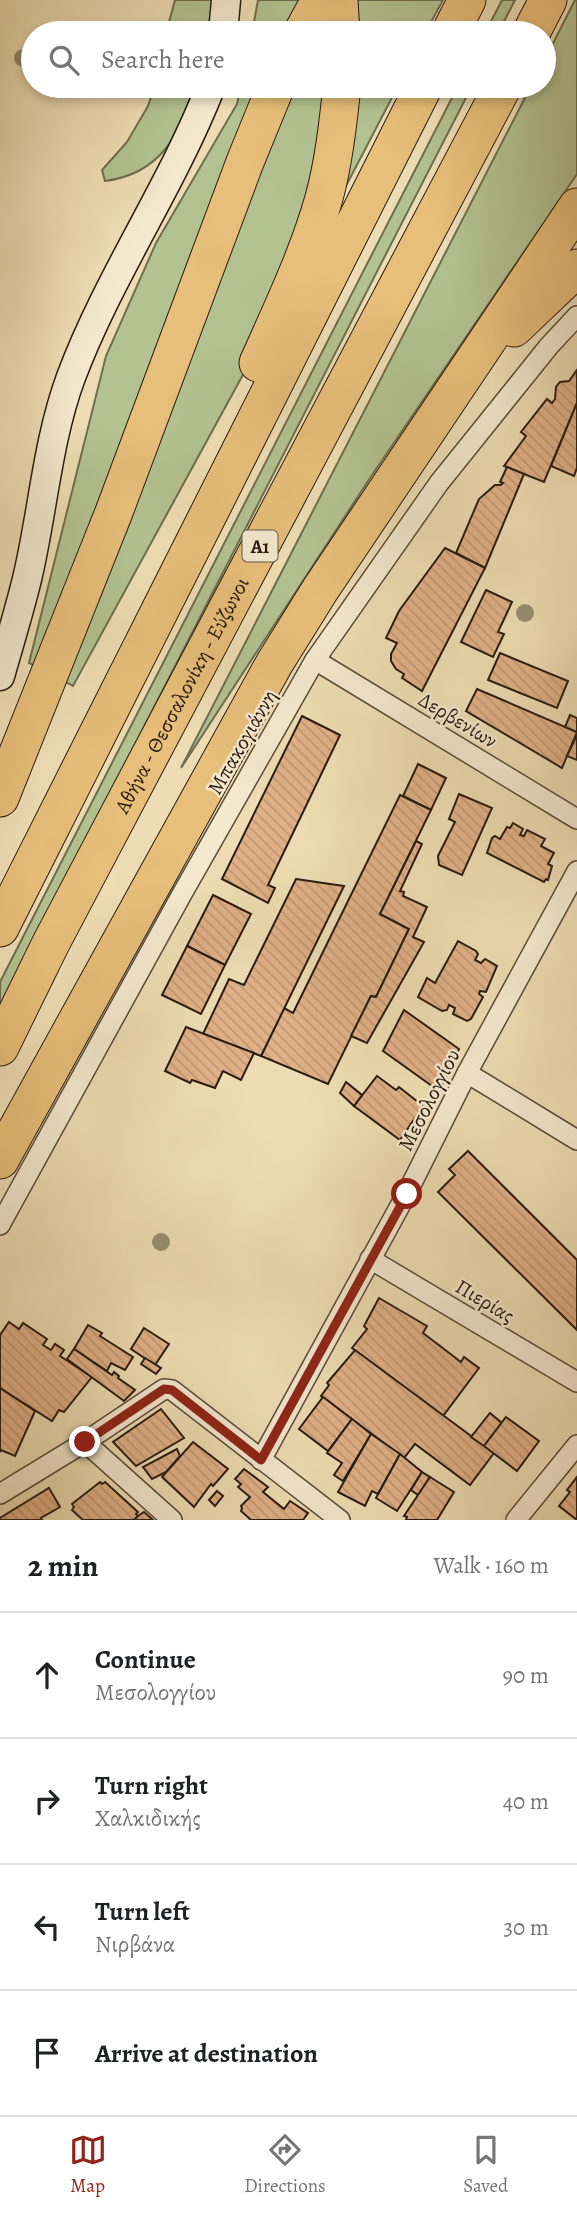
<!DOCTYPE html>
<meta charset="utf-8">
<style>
:root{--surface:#fff;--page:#f6f6f6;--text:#202124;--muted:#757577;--line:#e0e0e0;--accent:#8f2418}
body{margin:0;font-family:Alegreya,serif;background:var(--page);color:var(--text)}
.stop{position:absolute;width:21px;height:21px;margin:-16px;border:5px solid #8f2418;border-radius:50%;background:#fff}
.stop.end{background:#8f2418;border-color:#fff;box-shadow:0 2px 7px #0008}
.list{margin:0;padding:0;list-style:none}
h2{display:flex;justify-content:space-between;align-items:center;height:91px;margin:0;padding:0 28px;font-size:30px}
h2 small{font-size:23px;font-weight:400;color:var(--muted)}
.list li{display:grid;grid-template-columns:46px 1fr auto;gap:21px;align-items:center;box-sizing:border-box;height:126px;padding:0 28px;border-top:2px solid var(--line)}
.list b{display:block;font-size:26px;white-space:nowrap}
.list p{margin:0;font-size:23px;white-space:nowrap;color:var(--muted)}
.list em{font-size:23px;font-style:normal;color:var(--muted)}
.icon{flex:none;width:38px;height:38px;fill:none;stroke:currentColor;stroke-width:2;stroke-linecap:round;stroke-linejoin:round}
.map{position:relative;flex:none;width:577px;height:1520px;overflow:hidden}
.search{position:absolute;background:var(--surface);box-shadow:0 4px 10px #0003;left:21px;right:21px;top:21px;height:77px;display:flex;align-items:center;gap:18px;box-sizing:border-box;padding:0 24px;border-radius:38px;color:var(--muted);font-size:26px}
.sheet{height:595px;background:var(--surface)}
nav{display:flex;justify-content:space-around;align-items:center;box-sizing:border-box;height:98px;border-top:2px solid var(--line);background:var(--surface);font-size:19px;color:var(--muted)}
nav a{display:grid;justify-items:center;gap:4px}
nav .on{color:var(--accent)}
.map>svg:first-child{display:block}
.grass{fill:#b3c291;stroke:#6e6e50;stroke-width:2}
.building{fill:url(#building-back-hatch);stroke:#281b0f;stroke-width:2}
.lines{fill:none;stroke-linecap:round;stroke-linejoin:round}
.minor-casing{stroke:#5a4c38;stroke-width:22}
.secondary-casing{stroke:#281b0f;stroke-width:31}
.motorway-casing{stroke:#281b0f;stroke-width:39}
.minor{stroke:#f4e9ce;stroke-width:19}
.secondary{stroke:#f4e9ce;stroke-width:28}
.motorway{stroke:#e7be7a;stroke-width:37}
.tree{fill:#988e6f}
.route{stroke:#8f2418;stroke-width:9}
.labels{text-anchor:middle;stroke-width:5;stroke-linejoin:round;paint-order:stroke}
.shield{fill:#f4e9ce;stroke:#655948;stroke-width:2}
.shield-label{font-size:19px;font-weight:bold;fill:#281b0f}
.street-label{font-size:21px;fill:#281b0f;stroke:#f4e9ce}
</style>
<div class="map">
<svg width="577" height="1520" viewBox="0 0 577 1520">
<defs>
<pattern id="building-back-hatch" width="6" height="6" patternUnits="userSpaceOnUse" patternTransform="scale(1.75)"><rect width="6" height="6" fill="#e1b188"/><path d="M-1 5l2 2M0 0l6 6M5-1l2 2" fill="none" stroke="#c19874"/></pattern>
</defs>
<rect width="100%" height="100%" fill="#eeddb4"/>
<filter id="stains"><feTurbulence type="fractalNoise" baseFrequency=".00286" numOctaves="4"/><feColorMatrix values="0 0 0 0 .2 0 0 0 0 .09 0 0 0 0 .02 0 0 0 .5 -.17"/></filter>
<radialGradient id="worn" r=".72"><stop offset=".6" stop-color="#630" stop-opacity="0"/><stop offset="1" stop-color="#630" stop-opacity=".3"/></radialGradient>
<!-- grass -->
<g class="grass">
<polygon points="175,0 217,0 212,33 166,33"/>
<polygon points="258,0 443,0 425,33 252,33"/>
<polygon points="502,0 515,0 498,33 485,33"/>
<polygon points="575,0 577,0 577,174 370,478 181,768 531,86 544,86 544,61"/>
<path d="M155 86H196C180 135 160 174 105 181L102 170 127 142 148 106Z"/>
<polygon points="241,86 398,86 346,186 73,686 29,663 106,356 156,243 237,104"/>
<polygon points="458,86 472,86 0,1008 0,982"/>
</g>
<!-- building -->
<g class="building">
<polygon points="577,370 577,403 544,482 504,466 526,436 521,432 547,399 552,403 555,399 556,387 560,382 569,381"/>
<polygon points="577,403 577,468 574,476 551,466"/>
<polygon points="507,467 524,474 485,568 456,553 479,499 495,485 501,485 503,483 500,482"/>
<polygon points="445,548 485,568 422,691 402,678 404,674 396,669 391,661 391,654 397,643 386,638 399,611"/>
<polygon points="486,590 512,602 498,632 504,634 493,657 461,642"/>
<polygon points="500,653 568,681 557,708 488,680"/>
<polygon points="477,689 577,732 562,768 466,711"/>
<polygon points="570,715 577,718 577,732 565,727"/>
<polygon points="302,716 340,735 268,885 275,888 268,903 222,879"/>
<polygon points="577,735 577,760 567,756"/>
<polygon points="418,764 446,778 431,810 403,796"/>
<polygon points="459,794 492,808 462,875 439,865 438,856 455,822 449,819"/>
<polygon points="400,795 431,810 380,914 409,929 376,997 371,996 328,1084 261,1056 284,1008 293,1013"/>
<polygon points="513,823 523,829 520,835 524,836 527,830 545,839 541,846 554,853 548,864 552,866 548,880 546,879 544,882 487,853 492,838 495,836 500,839 507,827 510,828"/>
<polygon points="416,841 422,844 400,891 404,892 403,896 427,907 413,937 424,942 367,1043 351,1036 371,996 376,997 409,929 380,914"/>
<polygon points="296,879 344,886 261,1056 203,1034 229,979 244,985"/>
<polygon points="213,895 251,914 225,965 187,946"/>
<polygon points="458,941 476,951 478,954 475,960 481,963 485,959 497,966 486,992 480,991 479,994 483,997 471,1019 467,1021 453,1014 455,1008 449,1005 447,1010 442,1011 418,997 427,978 435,983"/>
<polygon points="187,946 225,965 201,1014 162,995"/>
<polygon points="404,1010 459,1049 439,1091 383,1051"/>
<polygon points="186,1027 254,1053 241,1080 223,1071 215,1088 192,1080 190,1083 165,1071"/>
<polygon points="377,1076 396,1090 399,1087 423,1106 400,1140 354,1106"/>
<polygon points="346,1082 362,1095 354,1106 340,1093"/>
<polygon points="468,1151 577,1260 577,1330 438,1192 455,1175 449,1169"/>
<polygon points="379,1298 427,1326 423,1333 461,1362 464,1357 479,1368 443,1416 352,1348 367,1329 364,1326"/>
<polygon points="9,1322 19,1329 23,1323 47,1339 43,1345 51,1350 55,1344 64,1350 60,1356 92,1377 64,1412 59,1410 52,1421 0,1388 0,1335"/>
<polygon points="88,1325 102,1333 100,1336 133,1357 125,1370 111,1363 107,1371 74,1349"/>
<polygon points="144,1328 169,1344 155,1365 131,1349"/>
<polygon points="74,1349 112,1375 114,1372 119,1376 118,1378 135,1390 124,1401 67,1359"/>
<polygon points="355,1350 494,1453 470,1485 415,1444 404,1458 321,1396 329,1385 327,1383"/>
<polygon points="145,1358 161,1368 156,1374 141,1364"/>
<polygon points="0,1388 35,1411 15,1456 1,1450 0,1452"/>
<polygon points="323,1397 352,1419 328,1451 299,1429"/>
<polygon points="161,1409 184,1438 136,1466 113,1442"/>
<polygon points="490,1413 502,1423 484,1446 471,1437"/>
<polygon points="506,1417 539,1441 517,1471 484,1446"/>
<polygon points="352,1419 371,1434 343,1481 334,1475 342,1463 327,1453"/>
<polygon points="371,1434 400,1454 378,1494 372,1491 365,1506 338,1492"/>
<polygon points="193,1442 228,1469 213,1486 211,1484 194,1507 162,1477"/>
<polygon points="177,1449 180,1456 166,1472 152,1479 143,1467"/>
<polygon points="400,1454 422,1472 397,1511 376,1498"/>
<polygon points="244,1469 268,1487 263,1492 284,1509 290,1501 308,1513 303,1520 251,1520 241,1511 242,1508 241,1506 250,1497 238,1487 241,1484 235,1479"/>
<polygon points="422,1472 430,1477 418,1495 411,1490"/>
<polygon points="430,1477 454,1492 437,1520 406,1520 407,1517 404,1516"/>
<polygon points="577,1477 577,1520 559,1506 570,1492 567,1490"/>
<polygon points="100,1482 102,1484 105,1482 138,1512 136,1514 138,1516 134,1520 83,1520 72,1510 74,1507 72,1504"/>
<polygon points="49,1488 60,1507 41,1518 42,1520 0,1520 0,1518"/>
<polygon points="217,1491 223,1496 215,1506 209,1500"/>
<polygon points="144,1512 153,1520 134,1520 138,1516"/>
</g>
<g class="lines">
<!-- minor casing -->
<g class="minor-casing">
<g id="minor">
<polyline points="315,660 577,819"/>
<polyline points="467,1073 577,1140"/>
<polyline points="0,1225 182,894 315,660 439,483 549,346 577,316"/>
<polyline points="370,1259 577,1382"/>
<polyline points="85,1442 172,1520"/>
<polyline points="261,1460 407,1193 467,1073 577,871"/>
<polyline points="0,1494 85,1442 164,1389 172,1390 340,1520"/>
<polyline points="516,1520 577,1445"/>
</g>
</g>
<!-- secondary casing -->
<g class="secondary-casing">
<g id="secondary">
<polyline points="223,33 226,0"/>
<path d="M0 676C9 644 19 612 27 579 43 512 47 442 71 377 109 276 172 186 211 86"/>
</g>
</g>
<!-- motorway casing -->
<g class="motorway-casing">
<g id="motorway">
<polyline points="339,0 341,33"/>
<polyline points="302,33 320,0"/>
<polyline points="450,33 467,0"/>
<polyline points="531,33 548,0"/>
<polyline points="514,328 577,268"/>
<path d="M258 363C282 309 308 255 324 198 334 161 338 123 342 86"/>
<polyline points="0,798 114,512 245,162 276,86"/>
<polyline points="0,928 424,86"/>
<path id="s1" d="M0 1047 51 943 503 86"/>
<polyline points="0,1160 274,664 320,590 577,207"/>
</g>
</g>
<!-- minor -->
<use href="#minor" class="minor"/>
<!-- secondary -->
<use href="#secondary" class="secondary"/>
<!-- motorway -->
<use href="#motorway" class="motorway"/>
</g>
<!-- trees -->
<g class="tree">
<circle cx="23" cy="58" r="9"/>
<circle cx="525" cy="613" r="9"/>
<circle cx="161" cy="1242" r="9"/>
</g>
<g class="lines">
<!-- route -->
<polyline class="route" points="85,1442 164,1389 172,1390 261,1460 407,1194"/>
</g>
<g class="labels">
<!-- shield labels -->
<rect class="shield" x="242.5" y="530.5" width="35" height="31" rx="5"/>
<g class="shield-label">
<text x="260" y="553">Α1</text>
</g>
<!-- street labels -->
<g class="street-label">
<text dy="7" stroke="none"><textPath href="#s1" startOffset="396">Αθήνα - Θεσσαλονίκη - Εύζωνοι</textPath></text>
<text transform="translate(458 720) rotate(31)" y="7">Δερβενίων</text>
<text transform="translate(242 742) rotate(-60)" y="7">Μπακογιάννη</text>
<text transform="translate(429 1100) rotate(-63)" y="7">Μεσολογγίου</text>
<text transform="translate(485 1301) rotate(31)" y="7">Πιερίας</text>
</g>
</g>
<rect width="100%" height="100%" filter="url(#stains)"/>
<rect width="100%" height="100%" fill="url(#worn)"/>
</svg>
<div class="stop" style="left:407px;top:1194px"></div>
<div class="stop end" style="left:85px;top:1442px"></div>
<div class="search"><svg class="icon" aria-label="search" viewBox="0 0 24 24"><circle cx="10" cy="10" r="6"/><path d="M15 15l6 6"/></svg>Search here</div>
</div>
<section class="sheet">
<h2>2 min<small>Walk · 160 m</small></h2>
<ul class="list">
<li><svg class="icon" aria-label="ahead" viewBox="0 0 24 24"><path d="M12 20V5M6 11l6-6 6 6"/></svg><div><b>Continue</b><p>Μεσολογγίου</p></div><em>90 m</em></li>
<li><svg class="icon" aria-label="right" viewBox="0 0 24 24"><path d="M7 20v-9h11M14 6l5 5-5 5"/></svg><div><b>Turn right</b><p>Χαλκιδικής</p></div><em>40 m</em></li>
<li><svg class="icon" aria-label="left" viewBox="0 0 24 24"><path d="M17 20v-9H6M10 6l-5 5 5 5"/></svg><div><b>Turn left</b><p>Νιρβάνα</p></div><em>30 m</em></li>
<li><svg class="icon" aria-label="arrive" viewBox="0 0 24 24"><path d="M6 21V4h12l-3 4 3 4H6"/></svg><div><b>Arrive at destination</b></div></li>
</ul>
</section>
<nav>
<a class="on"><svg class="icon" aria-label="map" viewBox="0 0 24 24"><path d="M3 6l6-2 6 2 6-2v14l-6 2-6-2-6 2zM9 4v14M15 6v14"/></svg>Map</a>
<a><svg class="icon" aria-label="directions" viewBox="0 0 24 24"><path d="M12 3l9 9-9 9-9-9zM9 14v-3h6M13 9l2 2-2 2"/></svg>Directions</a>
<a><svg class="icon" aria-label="saved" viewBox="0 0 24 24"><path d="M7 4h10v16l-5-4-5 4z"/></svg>Saved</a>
</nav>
